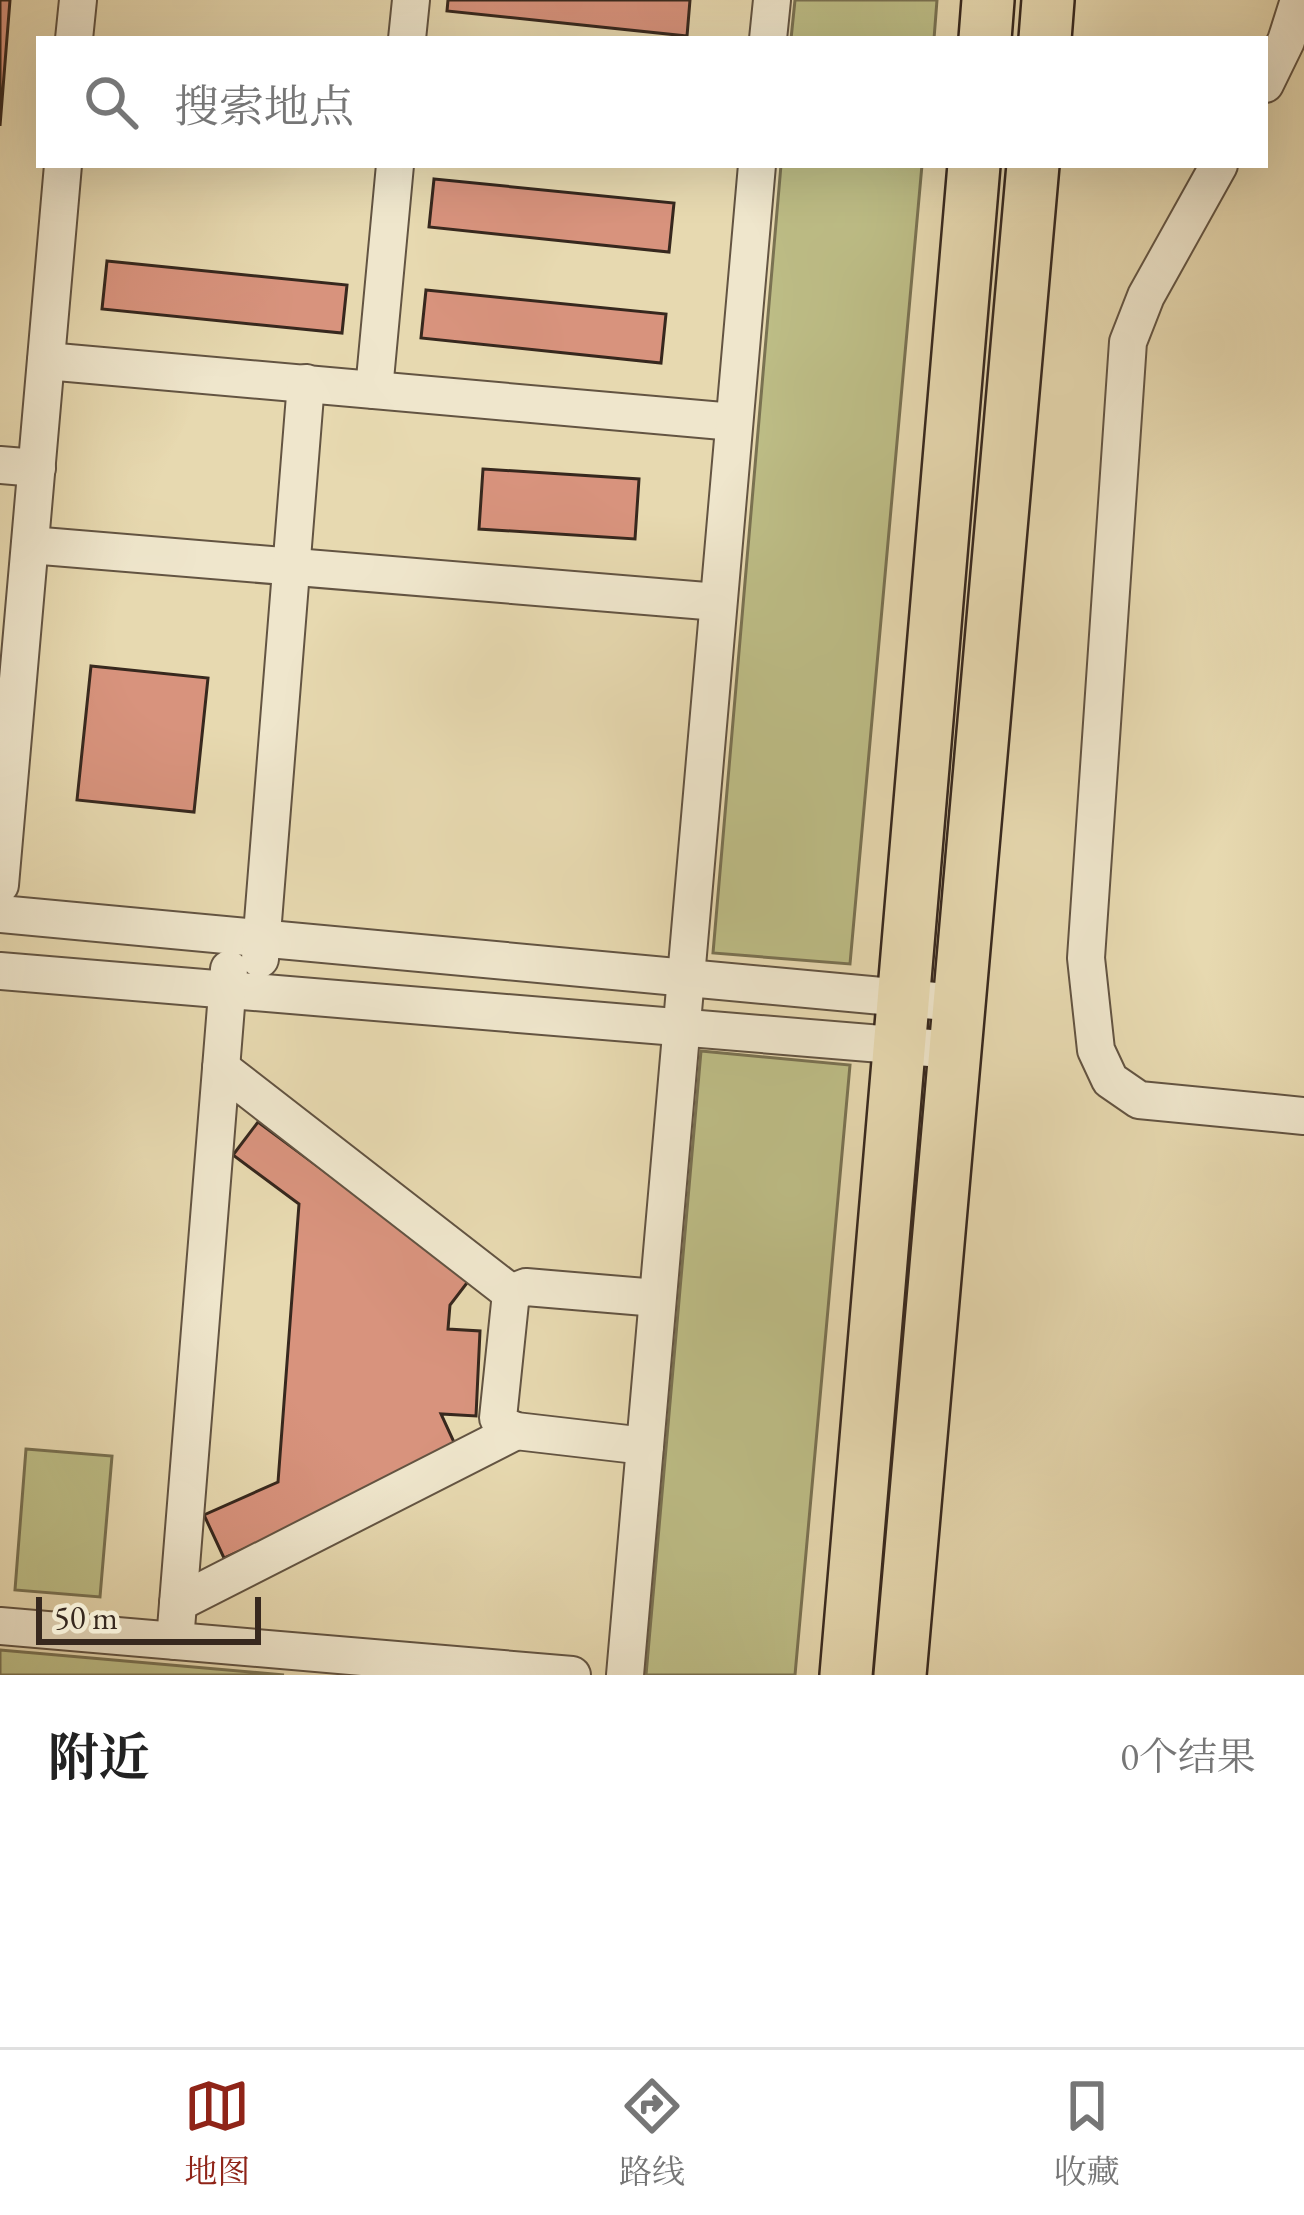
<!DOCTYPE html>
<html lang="zh">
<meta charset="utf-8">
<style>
:root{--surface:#fff;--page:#f6f6f6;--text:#222;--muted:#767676;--line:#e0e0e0;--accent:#8f2418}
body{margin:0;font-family:"EB Garamond","Noto Serif SC",serif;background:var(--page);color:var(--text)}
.scale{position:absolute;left:36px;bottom:30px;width:225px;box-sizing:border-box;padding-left:12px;border:6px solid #37281e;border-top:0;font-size:33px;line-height:42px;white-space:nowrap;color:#37281e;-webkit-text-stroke:9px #efe6cc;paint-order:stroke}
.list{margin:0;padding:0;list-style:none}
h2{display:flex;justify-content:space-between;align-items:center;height:156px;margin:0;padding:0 48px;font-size:51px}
h2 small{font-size:39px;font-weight:400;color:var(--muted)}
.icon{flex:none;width:66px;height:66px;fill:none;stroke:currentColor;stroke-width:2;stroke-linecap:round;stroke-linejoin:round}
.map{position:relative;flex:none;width:1304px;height:1675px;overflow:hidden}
.search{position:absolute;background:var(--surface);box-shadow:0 12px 48px #0002;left:36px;right:36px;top:36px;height:132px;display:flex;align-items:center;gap:30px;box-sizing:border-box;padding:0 42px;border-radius:0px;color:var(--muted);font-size:45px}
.sheet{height:372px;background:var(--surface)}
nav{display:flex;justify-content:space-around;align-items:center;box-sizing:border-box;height:168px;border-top:3px solid var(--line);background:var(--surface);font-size:33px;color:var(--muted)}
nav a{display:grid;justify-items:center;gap:6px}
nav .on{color:var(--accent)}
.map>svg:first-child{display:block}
.green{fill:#bdbd86;stroke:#7a7252;stroke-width:3}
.building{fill:#d8937d;stroke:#37281e;stroke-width:3}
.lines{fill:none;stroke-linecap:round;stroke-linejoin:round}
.minor-casing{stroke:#635442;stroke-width:40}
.highway-casing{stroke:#37281e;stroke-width:56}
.minor{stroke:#efe6cc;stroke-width:36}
.highway{stroke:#e7d9b0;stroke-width:51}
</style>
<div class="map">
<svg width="1304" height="1675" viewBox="0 0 1304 1675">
<rect width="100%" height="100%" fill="#e7d9b0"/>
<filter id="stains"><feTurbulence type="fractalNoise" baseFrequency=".00167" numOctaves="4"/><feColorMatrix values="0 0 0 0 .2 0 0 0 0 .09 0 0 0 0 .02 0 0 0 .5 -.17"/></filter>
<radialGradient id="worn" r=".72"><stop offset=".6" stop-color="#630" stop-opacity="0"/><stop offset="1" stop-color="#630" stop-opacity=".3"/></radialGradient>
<!-- green -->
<g class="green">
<polygon points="795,0 937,0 934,39 791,39"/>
<polygon points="781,165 922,165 850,964 713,953"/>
<polygon points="701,1051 850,1065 795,1675 646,1675"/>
<polygon points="26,1449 112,1456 100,1597 15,1590"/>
<polygon points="0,1650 284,1675 0,1675"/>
</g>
<!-- building -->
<g class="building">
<polygon points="0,0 10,0 0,126"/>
<polygon points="448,0 690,0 687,36 447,11"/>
<polygon points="434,179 674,203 669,252 429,227"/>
<polygon points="107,261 347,285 342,333 102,309"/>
<polygon points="426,290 666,314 661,363 421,338"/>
<polygon points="483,469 639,479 635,539 479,529"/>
<polygon points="91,666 208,678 194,812 77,800"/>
<polygon points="258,1122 470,1279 450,1305 448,1329 480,1331 476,1416 441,1414 459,1453 224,1558 204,1515 278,1482 299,1204 233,1155"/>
</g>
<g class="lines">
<!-- minor casing -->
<g class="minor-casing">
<g id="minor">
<polyline points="74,39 78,0"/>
<polyline points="407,39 411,0"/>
<polyline points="768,39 772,0"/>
<polyline points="1265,84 1286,41 1299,0"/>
<polyline points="1219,165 1146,296 1128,342 1086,958 1096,1050 1110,1080 1139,1100 1304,1116"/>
<polyline points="46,361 734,422"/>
<polyline points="374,390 395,165"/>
<polyline points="0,465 37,468"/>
<polyline points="30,545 718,602"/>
<polyline points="0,885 63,165"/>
<polyline points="0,914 957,1003"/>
<polyline points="260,959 306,383"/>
<polyline points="0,971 954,1050"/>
<polyline points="221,1068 511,1293"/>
<polyline points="511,1293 498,1418 502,1425 516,1431 645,1446"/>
<polyline points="511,1293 526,1287 657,1298"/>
<polyline points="178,1603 516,1431"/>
<polyline points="0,1626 572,1675"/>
<polyline points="175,1641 229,969"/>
<polyline points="625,1675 757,165"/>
</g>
</g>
<!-- highway casing -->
<g class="highway-casing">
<g id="highway">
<polyline points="985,39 988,0"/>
<polyline points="1045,39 1048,0"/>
<polyline points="846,1675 974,165"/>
<polyline points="900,1675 1033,165"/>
</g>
</g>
<!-- minor -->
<use href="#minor" class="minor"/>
<!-- highway -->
<use href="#highway" class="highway"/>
</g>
<rect width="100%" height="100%" filter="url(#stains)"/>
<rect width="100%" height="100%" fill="url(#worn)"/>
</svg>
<div class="scale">50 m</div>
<div class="search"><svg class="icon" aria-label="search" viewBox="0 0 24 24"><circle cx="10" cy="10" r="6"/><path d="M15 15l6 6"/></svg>搜索地点</div>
</div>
<section class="sheet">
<h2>附近<small>0个结果</small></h2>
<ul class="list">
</ul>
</section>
<nav>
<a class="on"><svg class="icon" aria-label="map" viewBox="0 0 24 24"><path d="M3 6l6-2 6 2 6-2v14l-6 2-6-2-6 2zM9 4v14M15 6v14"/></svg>地图</a>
<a><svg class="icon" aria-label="directions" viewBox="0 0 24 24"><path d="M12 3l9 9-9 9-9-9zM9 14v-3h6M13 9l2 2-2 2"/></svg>路线</a>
<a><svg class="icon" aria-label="saved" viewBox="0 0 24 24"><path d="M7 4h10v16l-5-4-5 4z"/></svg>收藏</a>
</nav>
